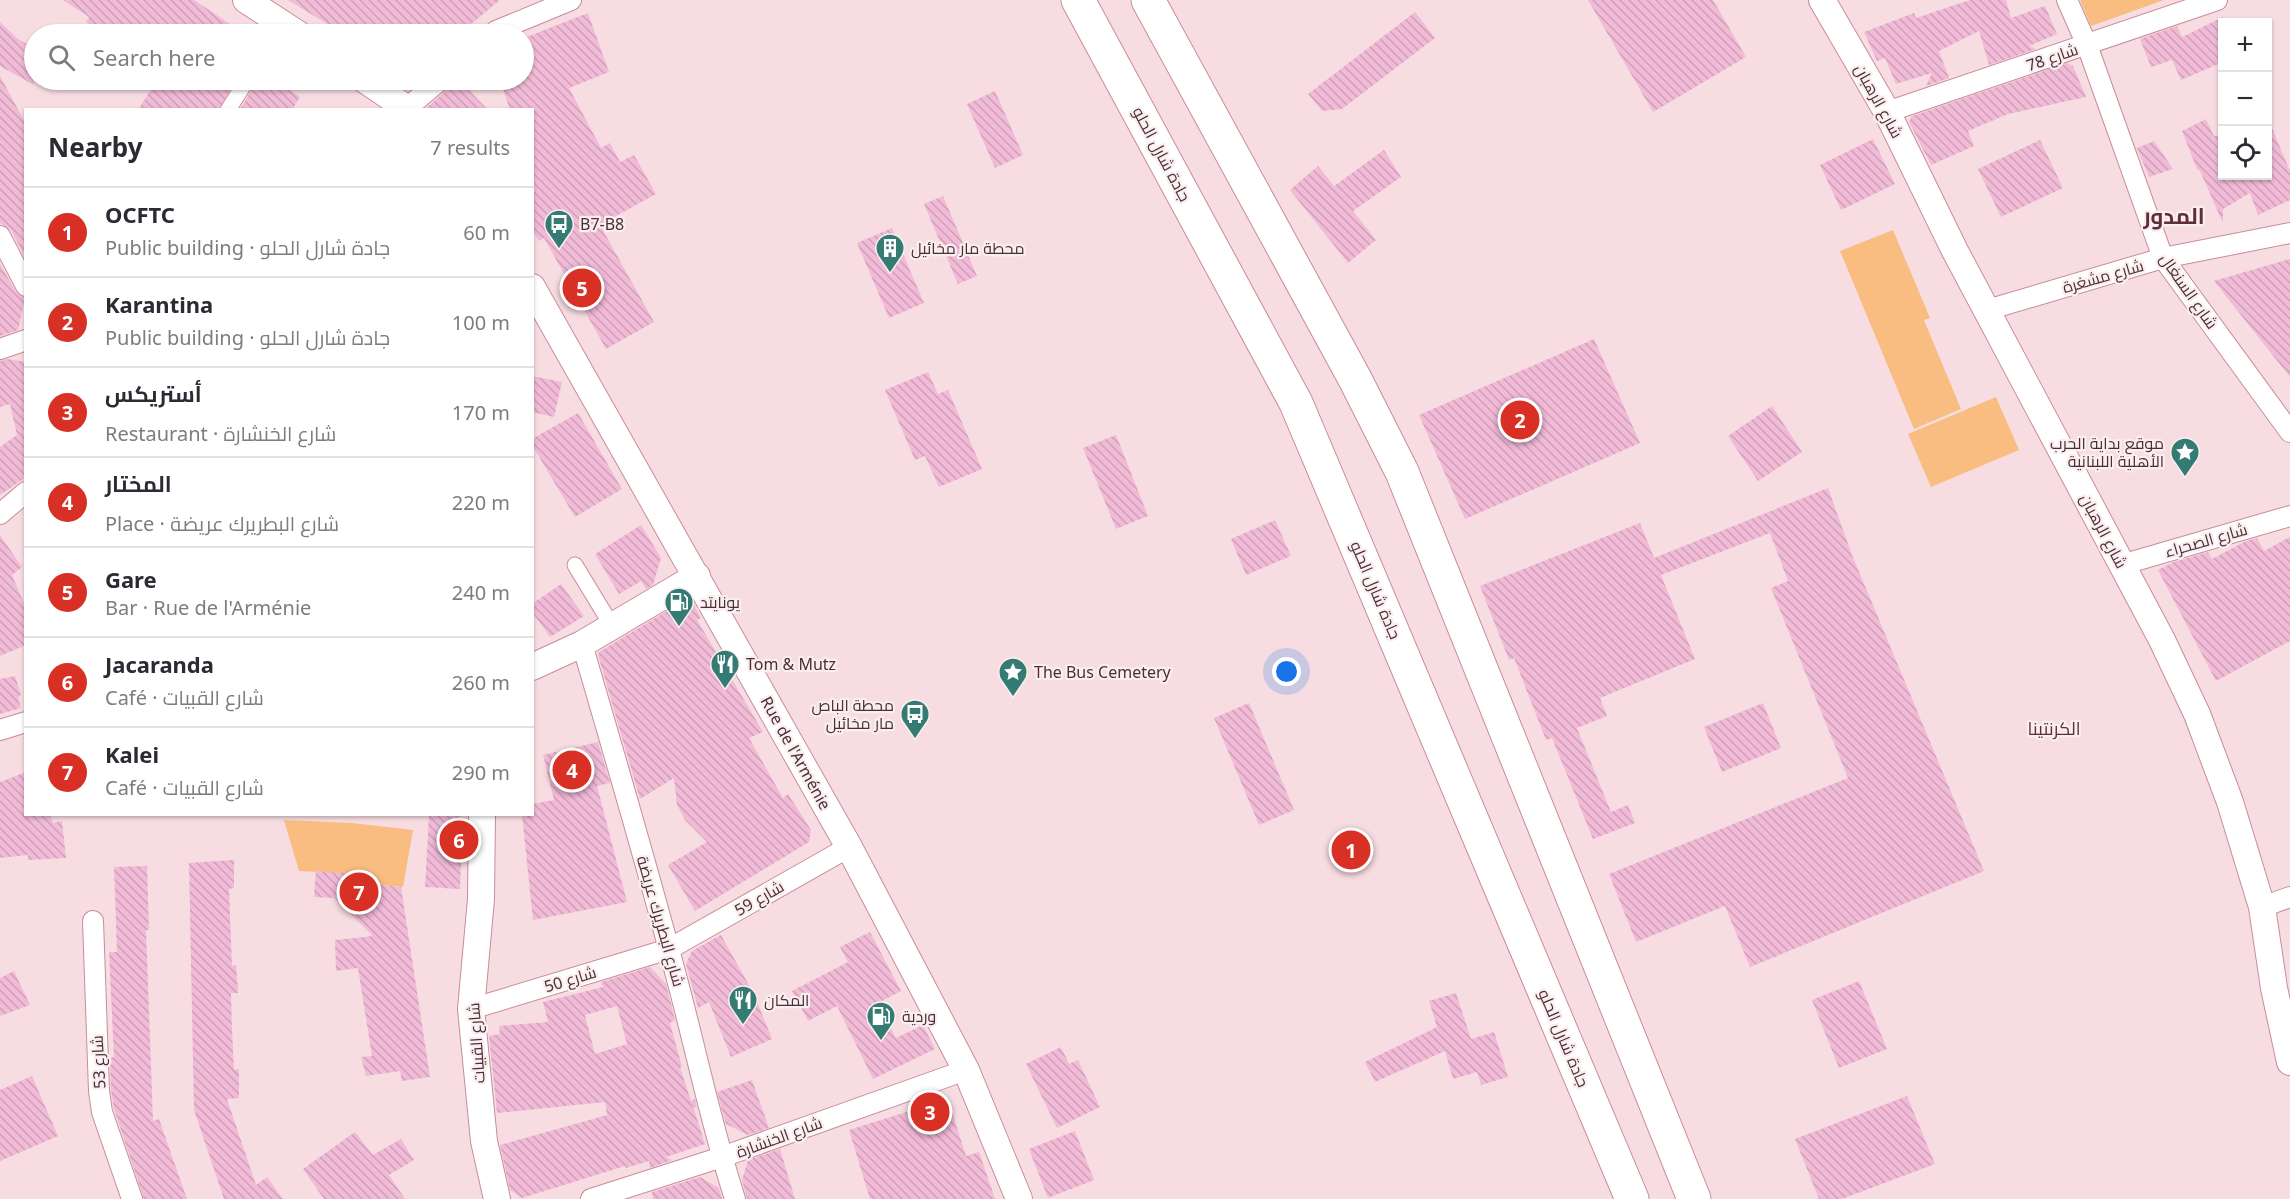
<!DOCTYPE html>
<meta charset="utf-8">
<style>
:root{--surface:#fff;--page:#f2f2f3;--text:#2b2b33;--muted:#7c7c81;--line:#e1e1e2;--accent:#d93025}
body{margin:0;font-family:"Noto Sans",Cairo,sans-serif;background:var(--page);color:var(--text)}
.controls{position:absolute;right:18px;top:18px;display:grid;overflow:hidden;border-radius:0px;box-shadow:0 2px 4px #0004}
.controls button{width:54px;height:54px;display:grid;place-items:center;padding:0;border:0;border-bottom:2px solid var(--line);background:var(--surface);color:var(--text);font:30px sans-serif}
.you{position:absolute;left:1287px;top:672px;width:21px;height:21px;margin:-15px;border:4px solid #fff;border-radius:50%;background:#1a73e8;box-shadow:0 0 0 9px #1a73e833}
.badge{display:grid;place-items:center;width:39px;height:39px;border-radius:50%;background:var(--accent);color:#fff;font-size:20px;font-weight:700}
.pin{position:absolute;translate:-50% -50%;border:3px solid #fff;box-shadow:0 2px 6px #0006}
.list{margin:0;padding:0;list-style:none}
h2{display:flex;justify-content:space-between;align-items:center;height:78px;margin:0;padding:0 24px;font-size:26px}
h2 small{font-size:20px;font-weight:400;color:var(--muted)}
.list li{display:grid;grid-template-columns:39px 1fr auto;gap:18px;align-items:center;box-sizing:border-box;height:90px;padding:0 24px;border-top:2px solid var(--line)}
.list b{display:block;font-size:22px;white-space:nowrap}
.list p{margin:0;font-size:20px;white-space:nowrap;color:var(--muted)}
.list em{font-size:20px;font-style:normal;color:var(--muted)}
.icon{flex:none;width:33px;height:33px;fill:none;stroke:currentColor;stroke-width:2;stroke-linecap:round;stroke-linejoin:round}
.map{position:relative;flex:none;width:2290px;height:1199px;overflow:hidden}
.search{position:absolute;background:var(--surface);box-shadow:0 2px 4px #0004;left:24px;top:24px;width:510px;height:66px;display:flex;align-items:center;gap:15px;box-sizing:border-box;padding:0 21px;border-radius:33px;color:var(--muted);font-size:22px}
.panel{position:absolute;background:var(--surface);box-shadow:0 2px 4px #0004;left:24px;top:108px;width:510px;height:708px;border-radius:0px}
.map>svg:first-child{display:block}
.garden{fill:#f9bd81}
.building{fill:url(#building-back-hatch);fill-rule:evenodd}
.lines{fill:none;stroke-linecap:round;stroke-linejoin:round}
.pedestrian-casing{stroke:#c88c99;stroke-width:17}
.minor-casing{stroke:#c88c99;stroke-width:22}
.tertiary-casing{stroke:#c88c99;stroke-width:28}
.motorway-casing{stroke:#c88c99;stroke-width:35}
.pedestrian{stroke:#fff;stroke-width:15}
.minor{stroke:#fff;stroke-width:20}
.tertiary{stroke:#fff;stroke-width:26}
.motorway{stroke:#fff;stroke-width:33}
.labels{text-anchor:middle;stroke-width:4.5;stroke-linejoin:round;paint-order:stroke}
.street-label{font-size:16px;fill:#493035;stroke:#fbeef0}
.poi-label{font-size:16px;fill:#493035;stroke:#fbeef0;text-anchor:start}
.neighbourhood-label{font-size:18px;fill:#602e3a;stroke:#fbeef0}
.district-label{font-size:22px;font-weight:bold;fill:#602e3a;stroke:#fbeef0}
</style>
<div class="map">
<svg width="2290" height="1199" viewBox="0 0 2290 1199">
<defs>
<pattern id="building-back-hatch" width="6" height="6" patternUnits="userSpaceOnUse" patternTransform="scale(1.5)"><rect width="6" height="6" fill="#f1bad7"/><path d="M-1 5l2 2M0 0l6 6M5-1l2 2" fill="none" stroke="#d0a0b9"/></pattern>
</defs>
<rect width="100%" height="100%" fill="#f7dde2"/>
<!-- garden -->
<g class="garden">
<polygon points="2080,0 2164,0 2091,26"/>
<polygon points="1893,230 1930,318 1924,320 1961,409 1914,429 1840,251"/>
<polygon points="1996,397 2019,450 1931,487 1908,434"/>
<polygon points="284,820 352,823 413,830 403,887 370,884 371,875 299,871"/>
</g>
<!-- building -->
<g class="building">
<polygon points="63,0 194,0 245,34 104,34 86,22 89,17"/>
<polygon points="288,0 500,0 459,34 344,34"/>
<polygon points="1588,0 1713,0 1746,57 1653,112"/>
<polygon points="1970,0 2006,0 2011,18 2045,6 2057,34 2029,46 2036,49 1989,65 1979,31 1939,51 1949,78 1926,86 1932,73 1896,84 1885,58 1877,61 1864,32 1914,13 1916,18"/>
<polygon points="1415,12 1435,38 1342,109 1322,111 1308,94"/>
<polygon points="588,13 609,72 569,88 601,148 610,143 620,162 634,155 656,194 600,225 654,322 606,349 544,238 539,241 532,230 532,110 510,110 500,80 524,80 524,38"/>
<polygon points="2223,17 2223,62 2181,80 2172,60 2151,67 2140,39 2177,26 2182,37"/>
<polygon points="0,22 18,39 34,48 34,85 0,66"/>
<polygon points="2067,63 2073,66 2086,97 2008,114 1968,131 1974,146 1931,165 1909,122 1912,116"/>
<polygon points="0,76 26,124 26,259 11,230 0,223"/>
<polygon points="157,80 236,80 218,110 138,110"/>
<polygon points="257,80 275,80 300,97 292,110 240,110"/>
<polygon points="452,80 459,80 488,110 424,110 448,89"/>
<polygon points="995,91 1023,155 995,168 967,104"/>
<polygon points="2206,119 2214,136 2218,136 2223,147 2223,176 2268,176 2268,119 2290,171 2290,200 2258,215 2250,193 2223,209 2223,223 2200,171 2197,169 2182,131"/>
<polygon points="1873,139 1895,184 1841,210 1820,165"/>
<polygon points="2040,140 2063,188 2001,217 1978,169"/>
<polygon points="2154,141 2173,169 2149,177 2137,148"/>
<polygon points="1384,150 1401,177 1353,211 1376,240 1348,263 1290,190 1318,166 1334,186"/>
<polygon points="943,196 977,276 958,284 924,204"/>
<polygon points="892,228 924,303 889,318 857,243"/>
<polygon points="2290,259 2290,377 2214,281"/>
<polygon points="0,264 16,292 25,298 18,330 0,336"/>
<polygon points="1594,339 1640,443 1465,519 1419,415"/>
<polygon points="7,359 26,362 26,477 0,495 0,447 17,435 10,404 0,407 0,361"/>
<polygon points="928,372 938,394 948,390 982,469 939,487 925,456 915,460 885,390"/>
<polygon points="532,376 562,382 554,417 532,412"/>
<polygon points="1772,406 1802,452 1758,481 1728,436"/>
<polygon points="578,413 622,489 575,517 532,445 532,439"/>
<polygon points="1116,435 1148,516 1116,529 1083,448"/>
<polygon points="1828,488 1852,555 1984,871 1750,967 1725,906 1636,942 1609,874 1848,778 1771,588 1788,581 1770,533 1661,575 1695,659 1600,698 1607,716 1577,728 1611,812 1628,805 1635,823 1593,839 1552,738 1546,740 1514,658 1509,660 1480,586 1640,523 1654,558"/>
<polygon points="1275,520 1291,556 1246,575 1231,539"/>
<polygon points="641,525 661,558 653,585 646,589 641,581 619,594 595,554"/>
<polygon points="0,535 22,567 12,575 26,608 26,645 0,656"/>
<polygon points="2290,537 2290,641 2216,681 2158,570 2174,562 2208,552 2212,559 2246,541 2257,538 2264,551"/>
<polygon points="561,584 584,616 550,637 532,612 532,604"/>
<polygon points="690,597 701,618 697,620 763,732 749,738 783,798 788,794 811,830 809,842 695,911 668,865 707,842 685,820 677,805 674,778 640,799 598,655 599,652"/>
<polygon points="15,676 21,694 18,698 21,708 0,714 0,679"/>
<polygon points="1249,703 1294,810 1259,825 1214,718"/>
<polygon points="1763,703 1781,748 1722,772 1704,727"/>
<polygon points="598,742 610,783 597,786 627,902 533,920 522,814 532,814 532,804 554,800 543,755"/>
<polygon points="26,772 26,814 50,814 53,823 62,821 66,858 28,860 28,855 0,858 0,782"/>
<polygon points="429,814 461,814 458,843 462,843 460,889 425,887"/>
<polygon points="234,860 234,888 229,889 232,966 236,965 238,993 231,993 232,1029 234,1070 239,1069 239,1098 227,1099 256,1185 267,1177 283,1199 224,1199 194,1110 189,863"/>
<polygon points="147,866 149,930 146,930 153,1121 159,1119 187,1199 144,1199 114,1109 111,1090 110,1058 114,1057 109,952 117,952 114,867"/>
<polygon points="316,871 371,875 370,884 401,887 430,1077 402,1081 400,1071 366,1076 361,1057 372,1056 358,968 336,971 335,940 373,936 334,898 314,897"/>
<polygon points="870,932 901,991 878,1003 896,1038 923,1025 935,1049 873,1079 837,1006 808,1021 792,991 848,962 840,947"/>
<polygon points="721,935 754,994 772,1039 731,1057 709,1002 698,1008 686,964 692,951"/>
<path d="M650 967 666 984 675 1020 670 1023 682 1067H680L691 1101 695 1099 697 1109 693 1106 705 1144 666 1157 672 1160 650 1168 649 1161 626 1168 625 1166 522 1198 510 1190 500 1145 607 1115 605 1102 497 1113 489 1036 500 1034 499 1026 548 1022 543 1002 603 987 601 982ZM617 1006 627 1044 595 1054 585 1015Z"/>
<polygon points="14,971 30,1005 0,1016 0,978"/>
<polygon points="1859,981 1887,1049 1839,1068 1812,1000"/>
<polygon points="1456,993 1471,1039 1494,1032 1508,1077 1481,1085 1477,1072 1453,1079 1445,1051 1375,1082 1365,1062 1437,1027 1429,1001"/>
<polygon points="1061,1047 1069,1064 1078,1060 1100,1107 1057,1128 1026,1064"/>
<polygon points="32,1076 58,1136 0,1161 0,1090"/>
<polygon points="752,1080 769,1128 748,1135 726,1124 717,1092"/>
<polygon points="1907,1096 1935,1164 1842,1199 1819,1199 1795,1139"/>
<polygon points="948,1099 966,1156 979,1152 995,1199 870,1199 849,1130"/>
<polygon points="1075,1131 1094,1180 1048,1198 1029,1149"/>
<polygon points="355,1132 373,1155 401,1139 414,1160 389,1175 405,1199 324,1199 303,1169"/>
<polygon points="780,1149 795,1199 747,1199 742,1180 748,1160"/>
<polygon points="700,1177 719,1188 722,1199 653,1199 652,1192"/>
</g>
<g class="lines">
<!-- pedestrian casing -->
<g class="pedestrian-casing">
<g id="pedestrian">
<polyline points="228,110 247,80"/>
<polyline points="575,565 612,626"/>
</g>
</g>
<!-- minor casing -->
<g class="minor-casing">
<g id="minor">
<polyline points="2067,0 2087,45 2163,258 2290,432"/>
<polyline points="492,34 496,31 571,0"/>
<polyline points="407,108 440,80"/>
<polyline points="1887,112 2217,0"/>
<polyline points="0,236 26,286"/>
<polyline points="1987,310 2163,258 2290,233"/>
<polyline points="0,349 26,340"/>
<polyline points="0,514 26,492"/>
<polyline points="2121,565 2290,516"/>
<path d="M582 644C615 757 648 869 678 983 697 1055 712 1128 735 1199"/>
<polyline points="0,730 26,722"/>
<polyline points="2262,907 2290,897"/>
<polyline points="93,921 99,1091 102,1112 132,1199"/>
<polyline points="471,1009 669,949 849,847"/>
<polyline points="591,1199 722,1157 966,1070"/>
</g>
</g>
<!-- tertiary casing -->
<g class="tertiary-casing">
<g id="tertiary">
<polyline points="246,0 298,34"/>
<polyline points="1822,0 1887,112 1955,251 2162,640 2197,714 2230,802 2262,907 2274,988 2290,1062"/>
<polyline points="365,80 409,110"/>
<polyline points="532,287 849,847 966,1070 1019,1199"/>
<polyline points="532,667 582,644 697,576"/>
<polyline points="482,814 481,899 471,1009 484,1141 497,1199"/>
</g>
</g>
<!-- motorway casing -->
<g class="motorway-casing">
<g id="motorway">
<polyline points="1078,0 1296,403 1632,1199"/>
<polyline points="1148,0 1355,379 1402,472 1694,1199"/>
</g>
</g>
<!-- pedestrian -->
<use href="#pedestrian" class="pedestrian"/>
<!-- minor -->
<use href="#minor" class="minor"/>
<!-- tertiary -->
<use href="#tertiary" class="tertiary"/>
<!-- motorway -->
<use href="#motorway" class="motorway"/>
</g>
<!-- icons -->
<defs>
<g id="bus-pin" transform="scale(1.5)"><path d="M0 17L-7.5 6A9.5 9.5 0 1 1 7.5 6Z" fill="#347b73" stroke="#fbeef0"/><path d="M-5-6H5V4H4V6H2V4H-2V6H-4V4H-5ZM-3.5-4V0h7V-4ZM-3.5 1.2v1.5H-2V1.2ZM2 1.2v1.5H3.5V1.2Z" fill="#fff"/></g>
<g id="building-pin" transform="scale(1.5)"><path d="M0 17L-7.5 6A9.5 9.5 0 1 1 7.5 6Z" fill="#347b73" stroke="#fbeef0"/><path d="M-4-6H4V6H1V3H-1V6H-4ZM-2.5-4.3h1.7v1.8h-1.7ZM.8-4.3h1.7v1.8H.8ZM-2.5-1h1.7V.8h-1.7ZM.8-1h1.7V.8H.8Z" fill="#fff"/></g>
<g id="sight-pin" transform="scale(1.5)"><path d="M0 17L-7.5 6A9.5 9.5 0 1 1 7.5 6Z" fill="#347b73" stroke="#fbeef0"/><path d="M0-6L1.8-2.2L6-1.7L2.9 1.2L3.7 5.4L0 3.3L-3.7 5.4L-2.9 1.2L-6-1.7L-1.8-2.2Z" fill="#fff"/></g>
<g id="fuel-pin" transform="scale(1.5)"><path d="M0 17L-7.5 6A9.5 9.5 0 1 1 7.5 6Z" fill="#347b73" stroke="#fbeef0"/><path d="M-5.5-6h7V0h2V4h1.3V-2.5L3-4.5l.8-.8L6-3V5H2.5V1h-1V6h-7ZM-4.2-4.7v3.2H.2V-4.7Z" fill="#fff"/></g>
<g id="restaurant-pin" transform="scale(1.5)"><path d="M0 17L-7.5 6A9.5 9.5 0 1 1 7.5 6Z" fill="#347b73" stroke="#fbeef0"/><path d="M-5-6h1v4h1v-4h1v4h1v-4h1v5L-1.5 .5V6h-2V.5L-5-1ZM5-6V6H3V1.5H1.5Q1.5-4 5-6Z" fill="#fff"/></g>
</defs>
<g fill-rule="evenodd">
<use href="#bus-pin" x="559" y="224"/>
<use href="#building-pin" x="890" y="248"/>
<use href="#sight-pin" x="2185" y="452"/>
<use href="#fuel-pin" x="679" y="602"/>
<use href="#restaurant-pin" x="725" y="664"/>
<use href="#sight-pin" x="1013" y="672"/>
<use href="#bus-pin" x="915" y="714"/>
<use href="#restaurant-pin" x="743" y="1000"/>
<use href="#fuel-pin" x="881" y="1016"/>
</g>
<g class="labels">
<!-- street labels -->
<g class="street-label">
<text transform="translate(2052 57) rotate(-19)" y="6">شارع 78</text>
<text transform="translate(1879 101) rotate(61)" y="6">شارع الرهبان</text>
<text transform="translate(1162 154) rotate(62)" y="6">جادة شارل الحلو</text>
<text transform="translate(2103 276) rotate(-16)" y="6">شارع مشغرة</text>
<text transform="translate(2189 291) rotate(55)" y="6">شارع السنغال</text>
<text transform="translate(2104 531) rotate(62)" y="6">شارع الرهبان</text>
<text transform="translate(2206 540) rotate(-16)" y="6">شارع الصحراء</text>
<text transform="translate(1376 590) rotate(67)" y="6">جادة شارل الحلو</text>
<text transform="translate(796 753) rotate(61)" y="6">Rue de l'Arménie</text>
<text transform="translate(759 898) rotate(-30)" y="6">شارع 59</text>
<text transform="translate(661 921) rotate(74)" y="6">شارع البطريرك عريضة</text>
<text transform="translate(570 979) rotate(-17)" y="6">شارع 50</text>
<text transform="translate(1564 1038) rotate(67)" y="6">جادة شارل الحلو</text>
<text transform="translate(476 1043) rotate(-94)" y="6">شارع القبيات</text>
<text transform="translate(98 1062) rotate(-93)" y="6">شارع 53</text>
<text transform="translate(779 1137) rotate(-20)" y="6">شارع الخنشارة</text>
</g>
<!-- poi labels -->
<g class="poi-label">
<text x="580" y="230">B7-B8</text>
<text x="911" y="254">محطة مار مخائيل</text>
<text x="2164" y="449" text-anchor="end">موقع بداية الحرب<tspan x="2164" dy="18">الأهلية اللبنانية</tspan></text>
<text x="700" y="608">يونايتد</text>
<text x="746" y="670">Tom &amp; Mutz</text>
<text x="1034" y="678">The Bus Cemetery</text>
<text x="894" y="711" text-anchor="end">محطة الباص<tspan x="894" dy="18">مار مخائيل</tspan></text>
<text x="764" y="1006">المكان</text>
<text x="902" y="1022">وردية</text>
</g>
<!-- neighbourhood labels -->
<g class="neighbourhood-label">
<text x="2054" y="735">الكرنتينا</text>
</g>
<!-- district labels -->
<g class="district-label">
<text x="2174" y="224">المدور</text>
</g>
</g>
</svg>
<div class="controls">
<button>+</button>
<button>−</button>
<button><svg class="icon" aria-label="locate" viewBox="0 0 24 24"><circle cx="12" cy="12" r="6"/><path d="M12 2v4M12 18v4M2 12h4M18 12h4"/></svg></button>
</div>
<div class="you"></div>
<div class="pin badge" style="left:1351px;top:850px">1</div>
<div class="pin badge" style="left:1520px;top:420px">2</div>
<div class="pin badge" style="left:930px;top:1112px">3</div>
<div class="pin badge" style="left:572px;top:770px">4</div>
<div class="pin badge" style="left:582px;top:288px">5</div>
<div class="pin badge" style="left:459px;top:840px">6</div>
<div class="pin badge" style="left:359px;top:892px">7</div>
<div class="search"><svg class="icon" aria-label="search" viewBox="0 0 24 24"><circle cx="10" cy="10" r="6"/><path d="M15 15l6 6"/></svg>Search here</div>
<section class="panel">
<h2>Nearby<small>7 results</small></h2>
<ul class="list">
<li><span class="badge">1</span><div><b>OCFTC</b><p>Public building · جادة شارل الحلو</p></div><em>60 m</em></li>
<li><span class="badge">2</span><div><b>Karantina</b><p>Public building · جادة شارل الحلو</p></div><em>100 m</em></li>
<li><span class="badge">3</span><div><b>أستريكس</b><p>Restaurant · شارع الخنشارة</p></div><em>170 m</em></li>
<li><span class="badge">4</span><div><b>المختار</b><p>Place · شارع البطريرك عريضة</p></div><em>220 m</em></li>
<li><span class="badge">5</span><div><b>Gare</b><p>Bar · Rue de l'Arménie</p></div><em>240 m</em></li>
<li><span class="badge">6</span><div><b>Jacaranda</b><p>Café · شارع القبيات</p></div><em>260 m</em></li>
<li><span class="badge">7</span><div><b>Kalei</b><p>Café · شارع القبيات</p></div><em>290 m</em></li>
</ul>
</section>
</div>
